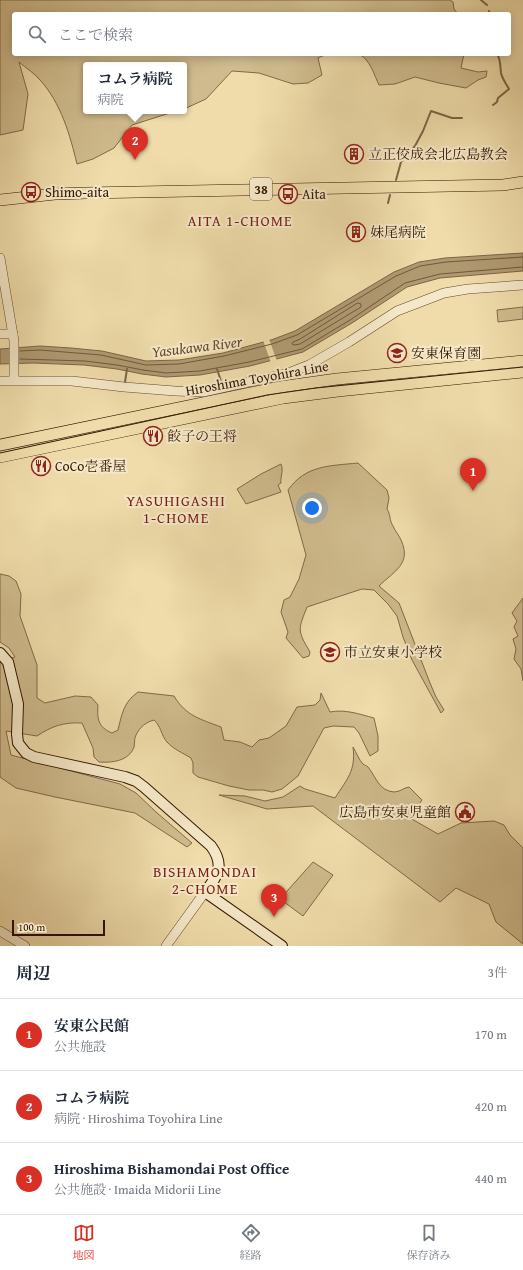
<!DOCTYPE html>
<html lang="ja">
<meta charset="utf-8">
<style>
:root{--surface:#fff;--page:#f6f6f7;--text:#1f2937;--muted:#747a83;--line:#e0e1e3;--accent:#d93025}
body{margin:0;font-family:"Gentium Book Plus","Noto Serif JP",serif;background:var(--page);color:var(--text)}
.scale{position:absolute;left:12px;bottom:10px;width:93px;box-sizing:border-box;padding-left:4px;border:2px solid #331702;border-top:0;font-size:11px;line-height:14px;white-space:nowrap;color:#331702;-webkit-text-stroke:3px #f5e8c8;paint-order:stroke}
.you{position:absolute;left:312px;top:508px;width:14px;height:14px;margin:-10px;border:3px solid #fff;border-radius:50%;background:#1a73e8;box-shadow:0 0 0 6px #1a73e833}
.badge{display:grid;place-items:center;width:26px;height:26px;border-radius:50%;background:var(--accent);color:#fff;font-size:13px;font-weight:700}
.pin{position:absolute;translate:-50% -33px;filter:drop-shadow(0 1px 2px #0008)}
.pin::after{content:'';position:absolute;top:21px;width:14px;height:12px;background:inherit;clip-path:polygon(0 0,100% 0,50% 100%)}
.popup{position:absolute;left:83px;top:62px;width:104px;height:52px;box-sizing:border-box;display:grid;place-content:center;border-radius:4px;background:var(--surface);filter:drop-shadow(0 1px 3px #0005);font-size:13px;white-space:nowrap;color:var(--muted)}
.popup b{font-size:15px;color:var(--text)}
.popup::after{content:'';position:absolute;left:50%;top:100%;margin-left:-8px;border:8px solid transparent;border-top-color:var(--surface)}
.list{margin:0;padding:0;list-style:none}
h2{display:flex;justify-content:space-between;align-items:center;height:52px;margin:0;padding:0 16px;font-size:17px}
h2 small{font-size:13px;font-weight:400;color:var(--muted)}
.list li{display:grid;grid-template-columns:26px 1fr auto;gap:12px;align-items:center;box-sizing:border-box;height:72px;padding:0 16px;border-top:1px solid var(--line)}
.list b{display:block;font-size:15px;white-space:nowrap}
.list p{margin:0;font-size:13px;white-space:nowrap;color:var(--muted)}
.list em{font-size:13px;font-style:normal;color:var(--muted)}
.icon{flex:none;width:22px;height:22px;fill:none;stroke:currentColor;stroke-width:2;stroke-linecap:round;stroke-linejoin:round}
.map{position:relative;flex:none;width:523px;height:946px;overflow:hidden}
.search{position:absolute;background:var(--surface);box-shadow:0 2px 10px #0003;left:12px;right:12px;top:12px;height:44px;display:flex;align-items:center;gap:10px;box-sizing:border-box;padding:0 14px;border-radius:4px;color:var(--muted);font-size:15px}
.sheet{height:268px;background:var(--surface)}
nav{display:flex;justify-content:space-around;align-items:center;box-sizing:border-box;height:56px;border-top:1px solid var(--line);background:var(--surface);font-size:11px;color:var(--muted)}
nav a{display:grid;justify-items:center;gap:2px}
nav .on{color:var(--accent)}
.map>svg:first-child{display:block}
.green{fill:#cfbb8d;stroke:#816948}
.water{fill:#af9971;stroke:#7d6545}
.pier{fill:#efdcaa}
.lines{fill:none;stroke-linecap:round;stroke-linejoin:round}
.shore{stroke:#71583a;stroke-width:1}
.stream{stroke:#7d6545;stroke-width:2}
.tertiary-casing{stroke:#62482c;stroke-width:10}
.secondary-casing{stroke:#331702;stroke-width:12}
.primary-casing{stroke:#331702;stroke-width:12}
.tertiary{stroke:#f5e8c8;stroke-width:9}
.secondary{stroke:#f5e8c8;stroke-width:10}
.primary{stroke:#efdcaa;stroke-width:11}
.tram{stroke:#331702;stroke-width:1}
.labels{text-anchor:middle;stroke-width:4;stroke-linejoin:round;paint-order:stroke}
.shield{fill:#f5e8c8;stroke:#6d563d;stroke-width:1}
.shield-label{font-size:13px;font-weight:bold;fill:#331702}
.poi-label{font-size:14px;fill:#331702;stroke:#f5e8c8;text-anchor:start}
.street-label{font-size:14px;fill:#331702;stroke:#f5e8c8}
.neighbourhood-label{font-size:15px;letter-spacing:1px;fill:#7a1f14;stroke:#f5e8c8}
.water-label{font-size:15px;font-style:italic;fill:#654b2e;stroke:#f5e8c8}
</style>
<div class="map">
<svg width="523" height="946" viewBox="0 0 523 946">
<rect width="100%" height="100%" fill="#efdcaa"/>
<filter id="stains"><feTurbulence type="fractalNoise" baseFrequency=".005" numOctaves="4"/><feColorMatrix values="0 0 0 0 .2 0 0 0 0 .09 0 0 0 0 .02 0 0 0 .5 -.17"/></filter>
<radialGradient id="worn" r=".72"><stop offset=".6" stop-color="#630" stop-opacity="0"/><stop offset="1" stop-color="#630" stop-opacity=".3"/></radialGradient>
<!-- green -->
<g class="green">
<path d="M0 0H450L453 2 454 9 458 14H14V54H327L318 58 322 75 308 83 293 84 259 73 232 71 206 99 184 109V65H86V111H176L132 125 114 148 93 159 77 164C70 135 61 103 40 80 34 73 26 68 19 62L28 94 23 130 0 135Z"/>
<path d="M358 54H464L461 68 478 72 487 71 486 77 478 80 466 88 439 83 415 77 395 84 379 85C374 75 370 58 358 54Z"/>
<polygon points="523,307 523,319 498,322 497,310"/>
<path d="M358 463 387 490 389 498 387 509C391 515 389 520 393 526 395 531 399 535 401 540 412 564 394 571 379 586L399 603 430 683 436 697 444 710 441 713 412 660 403 637 397 616 388 604 374 590 362 589 307 607C298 630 297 630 310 652L309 656 303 658 286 638 288 632 281 612 284 600 290 597 299 579 306 555 288 490C306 465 329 466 358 463Z"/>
<path d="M281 464C284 470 280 477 281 483L278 485 281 492 246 504 237 489 261 474Z"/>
<path d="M0 574 9 576 16 581 21 594 20 616 37 665V698L45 703 75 696 91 697 98 705C97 719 98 727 112 733L118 730C122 713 124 702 138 692L174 696C186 716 200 719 221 727L224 740 240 742 252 747 259 740 269 738 286 726 297 707 315 705 320 700 321 693 330 712C345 709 359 714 374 718L378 736V751L370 756 359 733 354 727 333 726 324 728 298 776 282 789 272 792 263 790H249L229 786 198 777 193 773V763L191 758C183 753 173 749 167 742 161 735 161 726 154 720 146 722 140 727 136 735 134 738 135 743 134 747 129 761 112 763 99 762L94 757 93 748 82 723C64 722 52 726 37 736L6 731 11 755 120 784 136 793 156 812 192 843 187 847 135 813 55 797 16 788 0 777V662L15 657 9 648 0 642Z"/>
<polygon points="523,598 523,681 521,669 514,659 516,649 513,639 518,636 514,627 517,621 512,613"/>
<path d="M353 747C356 752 359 760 363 764 364 765 367 766 368 767 376 777 379 791 394 792 400 792 403 788 409 787L422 800 410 818 438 834 461 823 494 821 504 825 510 835 523 848V944L496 922 489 904 456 888 440 902 313 806 267 809 219 795 245 796 265 801 283 797 300 786 305 789 335 798C347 779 356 771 353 747Z"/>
<polygon points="313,862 333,875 303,916 280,899"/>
</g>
<!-- water -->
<polygon class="water" points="523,253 523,271 440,278 407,287 352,323 303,352 250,366 200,375 166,377 142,374 117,369 84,365 33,363 0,364 0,349 40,346 71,348 102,351 146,361 179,360 223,353 271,340 295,331 394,272 419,262 445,258"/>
<!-- pier -->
<polygon class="pier" points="269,339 277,361 271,363 263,340"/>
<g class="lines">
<!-- shore -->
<g class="shore">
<polygon points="358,303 361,304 361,307 300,344 294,345 292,344 293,342 300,339"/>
<polyline points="20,351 40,350 101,355 146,365 179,364 224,356 272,344 297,335 396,276 420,266 446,262 523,257"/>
<polyline points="20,359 85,361 117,365 143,370 166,373 200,371 249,362 302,349 350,320 405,283 440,274 523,267"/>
</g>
<!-- stream -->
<g class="stream">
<polyline points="481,0 487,5"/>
<polyline points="489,11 490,14"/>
<path d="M493 105 497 102 498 98 509 89C506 84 502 78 501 73 500 66 501 60 497 54"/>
<polyline points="396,180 401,162 415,146 423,131 431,111 452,118 462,118"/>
<polyline points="388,203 390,195"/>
<polyline points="217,369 221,381"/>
<polyline points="125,382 127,369"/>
</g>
<!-- tertiary casing -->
<g class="tertiary-casing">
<g id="tertiary">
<polyline points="0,258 14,341 14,380"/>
<polyline points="0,334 13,334"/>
<polyline points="0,381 72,381 124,387 175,391 203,392 286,374 309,365 349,342 397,311 444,293 468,289 523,285"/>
<polyline points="0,931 25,946"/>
<polyline points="166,946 205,892"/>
</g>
</g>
<!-- secondary casing -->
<g class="secondary-casing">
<path id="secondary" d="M0 653 8 662 18 704 17 734 18 743 26 753 34 757 125 777 136 781 144 787 211 846C225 865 218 876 205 892L282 946"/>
</g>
<!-- primary casing -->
<g class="primary-casing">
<g id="primary">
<polyline points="0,200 55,194 86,193 503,185 523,182"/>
<polyline points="0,445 280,387 337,379 523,361"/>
<polyline points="0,457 283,398 338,391 523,372"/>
</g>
</g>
<!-- tertiary -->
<use href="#tertiary" class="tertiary"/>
<!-- secondary -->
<use href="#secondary" class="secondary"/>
<!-- primary -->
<use href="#primary" class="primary"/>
<!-- tram -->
<polyline class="tram" points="0,453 267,395 316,388 523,367"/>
</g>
<!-- icons -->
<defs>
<g id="building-ring" transform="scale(1)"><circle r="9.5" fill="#f5e8c8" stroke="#8f2418" stroke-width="1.5"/><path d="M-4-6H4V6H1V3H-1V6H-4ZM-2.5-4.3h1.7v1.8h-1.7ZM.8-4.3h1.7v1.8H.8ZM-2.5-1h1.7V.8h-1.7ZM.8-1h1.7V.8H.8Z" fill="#8f2418"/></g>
<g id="bus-ring" transform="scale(1)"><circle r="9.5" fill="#f5e8c8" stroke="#8f2418" stroke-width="1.5"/><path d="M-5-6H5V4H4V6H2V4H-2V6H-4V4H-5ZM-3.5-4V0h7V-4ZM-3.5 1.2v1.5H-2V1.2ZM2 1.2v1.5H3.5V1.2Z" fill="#8f2418"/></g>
<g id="school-ring" transform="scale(1)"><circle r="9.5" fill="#f5e8c8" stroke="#8f2418" stroke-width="1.5"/><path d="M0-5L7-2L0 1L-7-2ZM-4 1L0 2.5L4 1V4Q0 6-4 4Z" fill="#8f2418"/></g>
<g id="restaurant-ring" transform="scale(1)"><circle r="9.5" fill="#f5e8c8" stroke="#8f2418" stroke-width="1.5"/><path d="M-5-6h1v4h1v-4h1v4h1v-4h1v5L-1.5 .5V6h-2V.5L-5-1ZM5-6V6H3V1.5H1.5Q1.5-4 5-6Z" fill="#8f2418"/></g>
<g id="civic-ring" transform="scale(1)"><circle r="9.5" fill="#f5e8c8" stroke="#8f2418" stroke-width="1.5"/><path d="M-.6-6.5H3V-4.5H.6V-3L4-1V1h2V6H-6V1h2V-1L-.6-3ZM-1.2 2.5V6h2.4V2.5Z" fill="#8f2418"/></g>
</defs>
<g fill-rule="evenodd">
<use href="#building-ring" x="354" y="154"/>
<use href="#bus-ring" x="31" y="192"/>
<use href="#bus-ring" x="288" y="194"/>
<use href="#building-ring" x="356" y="232"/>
<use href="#school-ring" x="397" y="353"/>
<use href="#restaurant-ring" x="153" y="436"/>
<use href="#restaurant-ring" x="41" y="466"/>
<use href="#school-ring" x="330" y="652"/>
<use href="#civic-ring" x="465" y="812"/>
</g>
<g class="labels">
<!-- shield labels -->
<rect class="shield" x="250" y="178" width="22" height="22" rx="3"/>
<g class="shield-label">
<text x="261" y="194">38</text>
</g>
<!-- poi labels -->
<g class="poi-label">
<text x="368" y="159">立正佼成会北広島教会</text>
<text x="45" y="197">Shimo-aita</text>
<text x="302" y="199">Aita</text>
<text x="370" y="237">妹尾病院</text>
<text x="411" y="358">安東保育園</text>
<text x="167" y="441">餃子の王将</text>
<text x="55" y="471">CoCo壱番屋</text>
<text x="344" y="657">市立安東小学校</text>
<text x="451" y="817" text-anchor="end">広島市安東児童館</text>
</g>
<!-- street labels -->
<g class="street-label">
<text transform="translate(257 378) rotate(-10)" y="5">Hiroshima Toyohira Line</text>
</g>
<!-- neighbourhood labels -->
<g class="neighbourhood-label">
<text x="240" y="226">AITA 1-CHOME</text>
<text x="176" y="506">YASUHIGASHI<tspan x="176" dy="17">1-CHOME</tspan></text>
<text x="205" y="877">BISHAMONDAI<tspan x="205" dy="17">2-CHOME</tspan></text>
</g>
<!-- water labels -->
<g class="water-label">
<text transform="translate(197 347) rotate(-7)" y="5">Yasukawa River</text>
</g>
</g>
<rect width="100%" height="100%" filter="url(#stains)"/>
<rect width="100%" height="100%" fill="url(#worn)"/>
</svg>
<div class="scale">100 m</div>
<div class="you"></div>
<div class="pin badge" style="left:473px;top:491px">1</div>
<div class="pin badge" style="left:135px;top:160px">2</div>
<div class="popup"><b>コムラ病院</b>病院</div>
<div class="pin badge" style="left:274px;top:917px">3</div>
<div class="search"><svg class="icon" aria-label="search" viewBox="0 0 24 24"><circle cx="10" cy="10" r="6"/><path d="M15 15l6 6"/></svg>ここで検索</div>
</div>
<section class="sheet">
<h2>周辺<small>3件</small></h2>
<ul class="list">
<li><span class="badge">1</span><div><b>安東公民館</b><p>公共施設</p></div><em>170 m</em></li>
<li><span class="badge">2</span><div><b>コムラ病院</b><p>病院 · Hiroshima Toyohira Line</p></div><em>420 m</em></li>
<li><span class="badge">3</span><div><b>Hiroshima Bishamondai Post Office</b><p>公共施設 · Imaida Midorii Line</p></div><em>440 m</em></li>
</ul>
</section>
<nav>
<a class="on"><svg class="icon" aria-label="map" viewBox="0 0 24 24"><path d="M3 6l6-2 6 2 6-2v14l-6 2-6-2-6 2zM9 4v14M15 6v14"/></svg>地図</a>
<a><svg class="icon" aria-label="directions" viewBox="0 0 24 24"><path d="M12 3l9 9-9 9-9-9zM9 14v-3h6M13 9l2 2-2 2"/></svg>経路</a>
<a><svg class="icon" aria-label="saved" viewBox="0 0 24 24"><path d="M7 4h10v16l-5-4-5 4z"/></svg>保存済み</a>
</nav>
